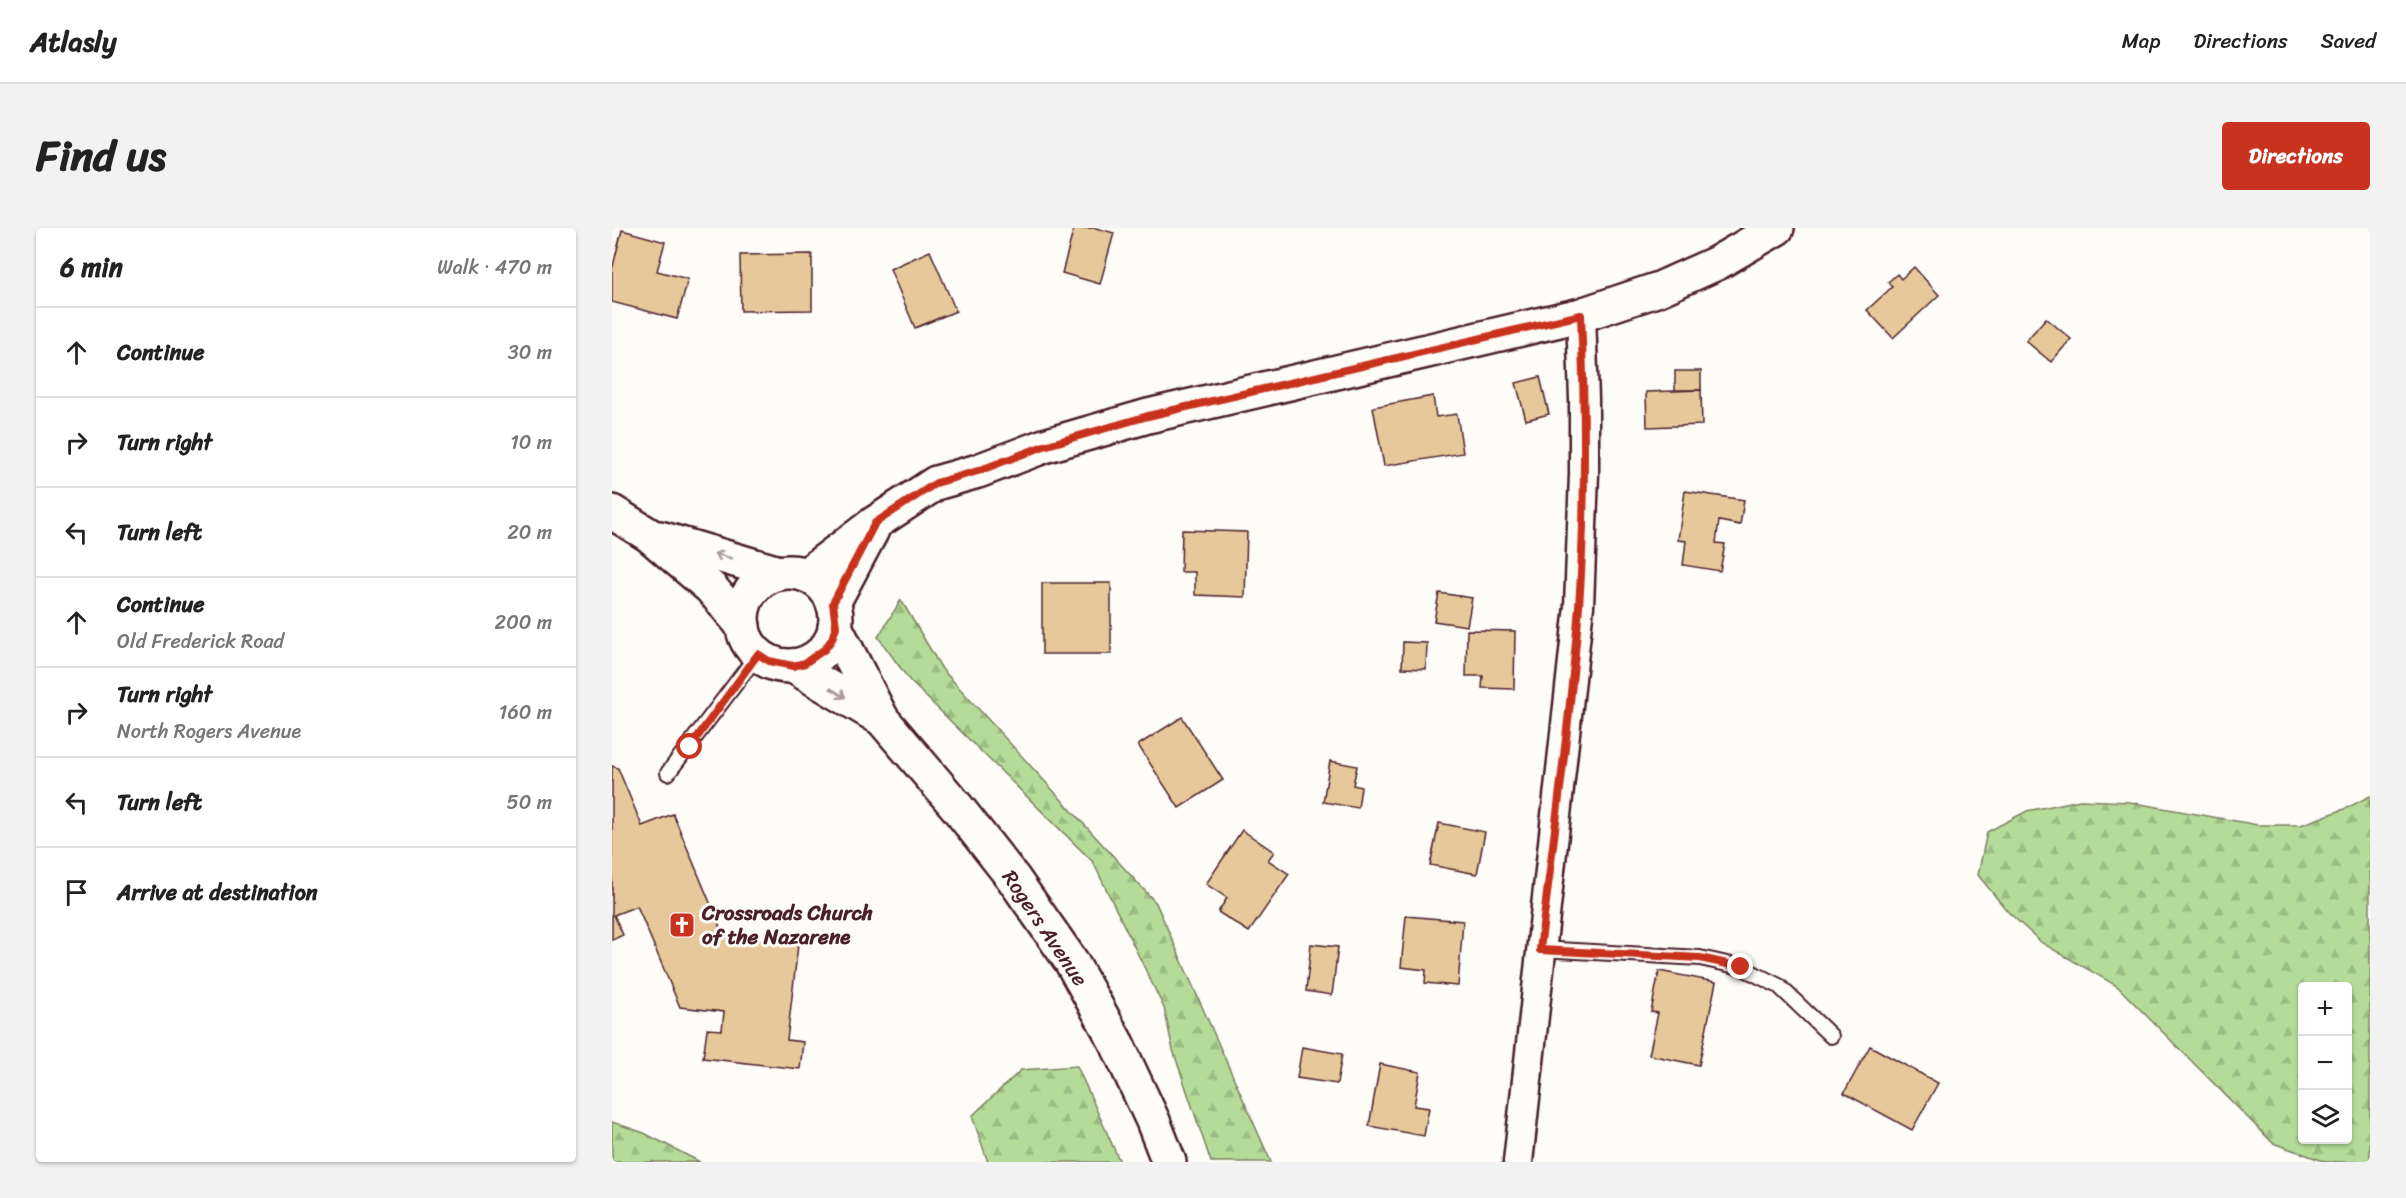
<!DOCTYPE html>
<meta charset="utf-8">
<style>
:root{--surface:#fff;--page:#f2f2f2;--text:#222;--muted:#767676;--line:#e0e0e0;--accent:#c8321e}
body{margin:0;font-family:Sriracha,sans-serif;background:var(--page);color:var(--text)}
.controls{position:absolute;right:18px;bottom:18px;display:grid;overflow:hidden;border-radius:6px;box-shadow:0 2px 4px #0004}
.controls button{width:54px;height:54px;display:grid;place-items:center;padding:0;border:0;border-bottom:2px solid var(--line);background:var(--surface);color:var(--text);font:30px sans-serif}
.stop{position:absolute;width:18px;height:18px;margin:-14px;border:4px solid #c8321e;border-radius:50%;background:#fff}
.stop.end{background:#c8321e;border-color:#fff;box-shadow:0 2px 6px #0008}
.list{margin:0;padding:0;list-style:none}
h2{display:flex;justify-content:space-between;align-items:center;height:78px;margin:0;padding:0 24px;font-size:26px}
h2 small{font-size:20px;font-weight:400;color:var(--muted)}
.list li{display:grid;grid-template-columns:39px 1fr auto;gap:18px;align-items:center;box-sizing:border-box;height:90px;padding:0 24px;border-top:2px solid var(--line)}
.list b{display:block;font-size:22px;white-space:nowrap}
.list p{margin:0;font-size:20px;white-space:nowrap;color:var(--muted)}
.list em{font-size:20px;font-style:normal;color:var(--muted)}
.icon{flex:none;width:33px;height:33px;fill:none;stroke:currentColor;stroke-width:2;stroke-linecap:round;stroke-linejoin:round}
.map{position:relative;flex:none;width:1758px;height:934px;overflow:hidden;border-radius:6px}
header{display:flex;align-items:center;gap:36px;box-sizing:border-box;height:84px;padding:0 30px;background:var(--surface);border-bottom:2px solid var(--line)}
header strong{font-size:28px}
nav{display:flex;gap:33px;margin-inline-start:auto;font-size:21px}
.intro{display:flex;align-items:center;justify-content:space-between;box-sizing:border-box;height:144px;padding:0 36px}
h1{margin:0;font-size:42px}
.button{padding:15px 27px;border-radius:6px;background:var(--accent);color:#fff;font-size:21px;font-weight:700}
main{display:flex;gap:36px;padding:0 36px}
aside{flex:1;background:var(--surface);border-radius:6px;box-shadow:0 2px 4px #0004}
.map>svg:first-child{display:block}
.forest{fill:url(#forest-firs);stroke:#7f7e62;stroke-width:1.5;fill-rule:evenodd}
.building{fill:#e7c89a;stroke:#4a1f2b;stroke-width:1.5}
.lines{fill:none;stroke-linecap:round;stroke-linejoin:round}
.lane-casing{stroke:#4a1f2b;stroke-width:18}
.street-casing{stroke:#4a1f2b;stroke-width:33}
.secondary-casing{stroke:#4a1f2b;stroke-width:38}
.lane{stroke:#fdfcf7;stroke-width:14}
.street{stroke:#fdfcf7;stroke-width:28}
.secondary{stroke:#fdfcf7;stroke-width:33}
.oneway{stroke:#ac999b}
.route{stroke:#c8321e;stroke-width:8}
.labels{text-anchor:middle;stroke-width:6;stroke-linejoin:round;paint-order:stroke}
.poi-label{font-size:21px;font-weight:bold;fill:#4a1f2b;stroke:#fdfcf7;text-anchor:start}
.street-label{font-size:21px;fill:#4a1f2b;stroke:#fdfcf7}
</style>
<header>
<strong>Atlasly</strong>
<nav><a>Map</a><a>Directions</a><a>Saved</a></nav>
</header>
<div class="intro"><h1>Find us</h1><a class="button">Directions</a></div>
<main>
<aside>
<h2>6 min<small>Walk · 470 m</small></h2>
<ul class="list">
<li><svg class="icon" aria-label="ahead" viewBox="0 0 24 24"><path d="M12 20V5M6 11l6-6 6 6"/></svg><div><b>Continue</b></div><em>30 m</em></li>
<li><svg class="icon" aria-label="right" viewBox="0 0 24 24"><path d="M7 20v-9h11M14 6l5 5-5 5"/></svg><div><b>Turn right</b></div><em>10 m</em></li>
<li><svg class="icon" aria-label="left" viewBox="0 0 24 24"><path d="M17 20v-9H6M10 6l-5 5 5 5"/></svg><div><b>Turn left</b></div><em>20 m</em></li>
<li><svg class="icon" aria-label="ahead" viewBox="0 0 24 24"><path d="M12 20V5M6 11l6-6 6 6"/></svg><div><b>Continue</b><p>Old Frederick Road</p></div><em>200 m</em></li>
<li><svg class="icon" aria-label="right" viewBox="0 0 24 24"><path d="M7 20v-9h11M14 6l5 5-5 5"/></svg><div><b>Turn right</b><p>North Rogers Avenue</p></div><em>160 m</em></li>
<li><svg class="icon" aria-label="left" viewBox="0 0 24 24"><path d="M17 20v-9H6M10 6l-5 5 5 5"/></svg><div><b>Turn left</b></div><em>50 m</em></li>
<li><svg class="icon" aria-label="arrive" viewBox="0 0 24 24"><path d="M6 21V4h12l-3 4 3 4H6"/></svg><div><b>Arrive at destination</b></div></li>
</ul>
</aside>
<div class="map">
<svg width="1758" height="934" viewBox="0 0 1758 934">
<defs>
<pattern id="forest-firs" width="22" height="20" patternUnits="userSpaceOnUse" patternTransform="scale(1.5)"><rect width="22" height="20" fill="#b4dc98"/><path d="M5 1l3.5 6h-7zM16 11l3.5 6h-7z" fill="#9cbc83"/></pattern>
</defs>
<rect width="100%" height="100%" fill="#fdfcf7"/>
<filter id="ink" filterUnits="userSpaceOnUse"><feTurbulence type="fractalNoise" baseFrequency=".0167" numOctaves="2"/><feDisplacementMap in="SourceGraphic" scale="12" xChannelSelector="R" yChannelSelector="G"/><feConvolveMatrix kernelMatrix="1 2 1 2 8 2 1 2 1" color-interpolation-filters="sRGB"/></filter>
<g filter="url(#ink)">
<!-- forest -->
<g class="forest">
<polygon points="289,372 330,441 544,675 659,934 599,934 561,822 552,780 481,634 298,453 266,409"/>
<path d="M1758 568V934H1714L1661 915 1505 758 1430 715 1396 684 1366 647 1375 604 1415 583 1468 572 1517 574 1646 597H1689L1735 580ZM1690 758H1736V912H1690Z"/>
<polygon points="465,838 508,934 376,934 360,888 409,842"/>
<polygon points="0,894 32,905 88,934 0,934"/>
</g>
<!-- building -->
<g class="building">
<polygon points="462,0 484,0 502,5 488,56 450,45"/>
<polygon points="10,2 53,14 45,43 76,51 65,91 0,74 0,42"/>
<polygon points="318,23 344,83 303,100 278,41"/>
<polygon points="200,26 200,82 129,83 128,27"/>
<polygon points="1302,39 1327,67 1281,110 1255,82 1280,59 1276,54 1285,46 1289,51"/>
<polygon points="1434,90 1459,111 1439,134 1414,113"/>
<rect x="1063" y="143" width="26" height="19"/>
<polygon points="928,149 937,186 914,192 904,155"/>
<polygon points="1089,162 1090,197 1035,199 1034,164"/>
<polygon points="821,168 824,189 845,186 851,225 772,238 761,179"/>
<polygon points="1073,263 1132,272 1128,297 1107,293 1104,315 1113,316 1108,343 1071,337 1074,313 1066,312"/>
<polygon points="570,302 635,304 633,369 583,367 583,344 569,344"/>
<rect x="430" y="355" width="69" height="71"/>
<polygon points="827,365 860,370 855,398 822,393"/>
<polygon points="855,402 903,403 902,461 870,460 871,448 854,448"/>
<polygon points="791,414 815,415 814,441 790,440"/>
<polygon points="570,489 611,552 567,580 526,517"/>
<polygon points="718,533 745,538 741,557 749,559 746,580 711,574"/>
<polygon points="0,538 6,540 30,598 61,586 112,708 186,717 175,812 191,814 188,841 91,830 95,801 110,802 112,784 68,779 25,678 2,687 11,707 0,712"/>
<polygon points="827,595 873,604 865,646 818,637"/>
<polygon points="630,602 662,624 656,632 677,646 637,704 606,684 615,670 594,656"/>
<polygon points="794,688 851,693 846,758 813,755 814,742 789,739"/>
<polygon points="699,716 726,719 720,767 694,763"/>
<polygon points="1047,743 1104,754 1087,837 1037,827 1046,785 1039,784"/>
<polygon points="1258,818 1326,855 1300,902 1232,865"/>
<polygon points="690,819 730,826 725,856 685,850"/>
<polygon points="768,836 808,844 802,878 817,880 812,908 757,898"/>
</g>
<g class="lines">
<!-- lane casing -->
<g class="lane-casing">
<g id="lane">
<polyline points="56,545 146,426"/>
<polyline points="928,721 1088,730 1129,739 1167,758 1219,808"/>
</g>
</g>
<!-- street casing -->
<g class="street-casing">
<polyline id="street" points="906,934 967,378 972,246 972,171 969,87"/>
</g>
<!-- secondary casing -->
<g class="secondary-casing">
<g id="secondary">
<polyline points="0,284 37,307 99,360 131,398"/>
<polyline points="48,310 167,345"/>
<circle cx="177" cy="391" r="47"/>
<polyline points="194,347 263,295 324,255 366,243 432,218 536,188 969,87 1047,61 1105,35 1165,0"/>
<polyline points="221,375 260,302"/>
<polyline points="223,399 270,491 345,579 401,650 459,733 505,816 541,893 557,934"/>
<polyline points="181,438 270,491"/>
</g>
</g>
<!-- lane -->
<use href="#lane" class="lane"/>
<!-- street -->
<use href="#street" class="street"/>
<!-- secondary -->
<use href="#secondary" class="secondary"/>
</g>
<!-- one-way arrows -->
<defs><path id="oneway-shaft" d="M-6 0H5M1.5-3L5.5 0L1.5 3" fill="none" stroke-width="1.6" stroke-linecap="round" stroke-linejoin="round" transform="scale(1.5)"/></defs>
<g class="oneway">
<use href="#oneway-shaft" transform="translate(111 328) rotate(-164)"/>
<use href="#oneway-shaft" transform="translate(226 465) rotate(31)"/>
</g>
</g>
<g class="lines" filter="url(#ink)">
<!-- route -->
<path class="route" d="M78 519 146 426 157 433 181 438 193 435 213 421 220 411 224 399 221 375 263 295 324 255 366 243 432 218 536 188 969 87C973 184 974 281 967 378 958 493 942 607 928 722L1088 730 1129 739"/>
</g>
<!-- icons -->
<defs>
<g id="church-square" transform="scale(1.35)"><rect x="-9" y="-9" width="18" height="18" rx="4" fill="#c8321e" stroke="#fdfcf7"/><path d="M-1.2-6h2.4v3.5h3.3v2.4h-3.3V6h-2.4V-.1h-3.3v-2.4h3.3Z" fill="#fff"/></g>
</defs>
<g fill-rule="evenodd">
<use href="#church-square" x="70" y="697"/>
</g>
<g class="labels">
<!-- poi labels -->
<g class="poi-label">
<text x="90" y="692">Crossroads Church<tspan x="90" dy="24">of the Nazarene</tspan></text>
</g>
<!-- street labels -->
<g class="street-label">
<text transform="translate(433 700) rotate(56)" y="7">Rogers Avenue</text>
</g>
</g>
</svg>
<div class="controls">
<button>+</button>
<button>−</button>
<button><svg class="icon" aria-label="layers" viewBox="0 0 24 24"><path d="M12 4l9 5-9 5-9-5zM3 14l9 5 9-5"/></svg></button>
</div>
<div class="stop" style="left:78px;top:519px"></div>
<div class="stop end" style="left:1129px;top:739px"></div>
</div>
</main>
